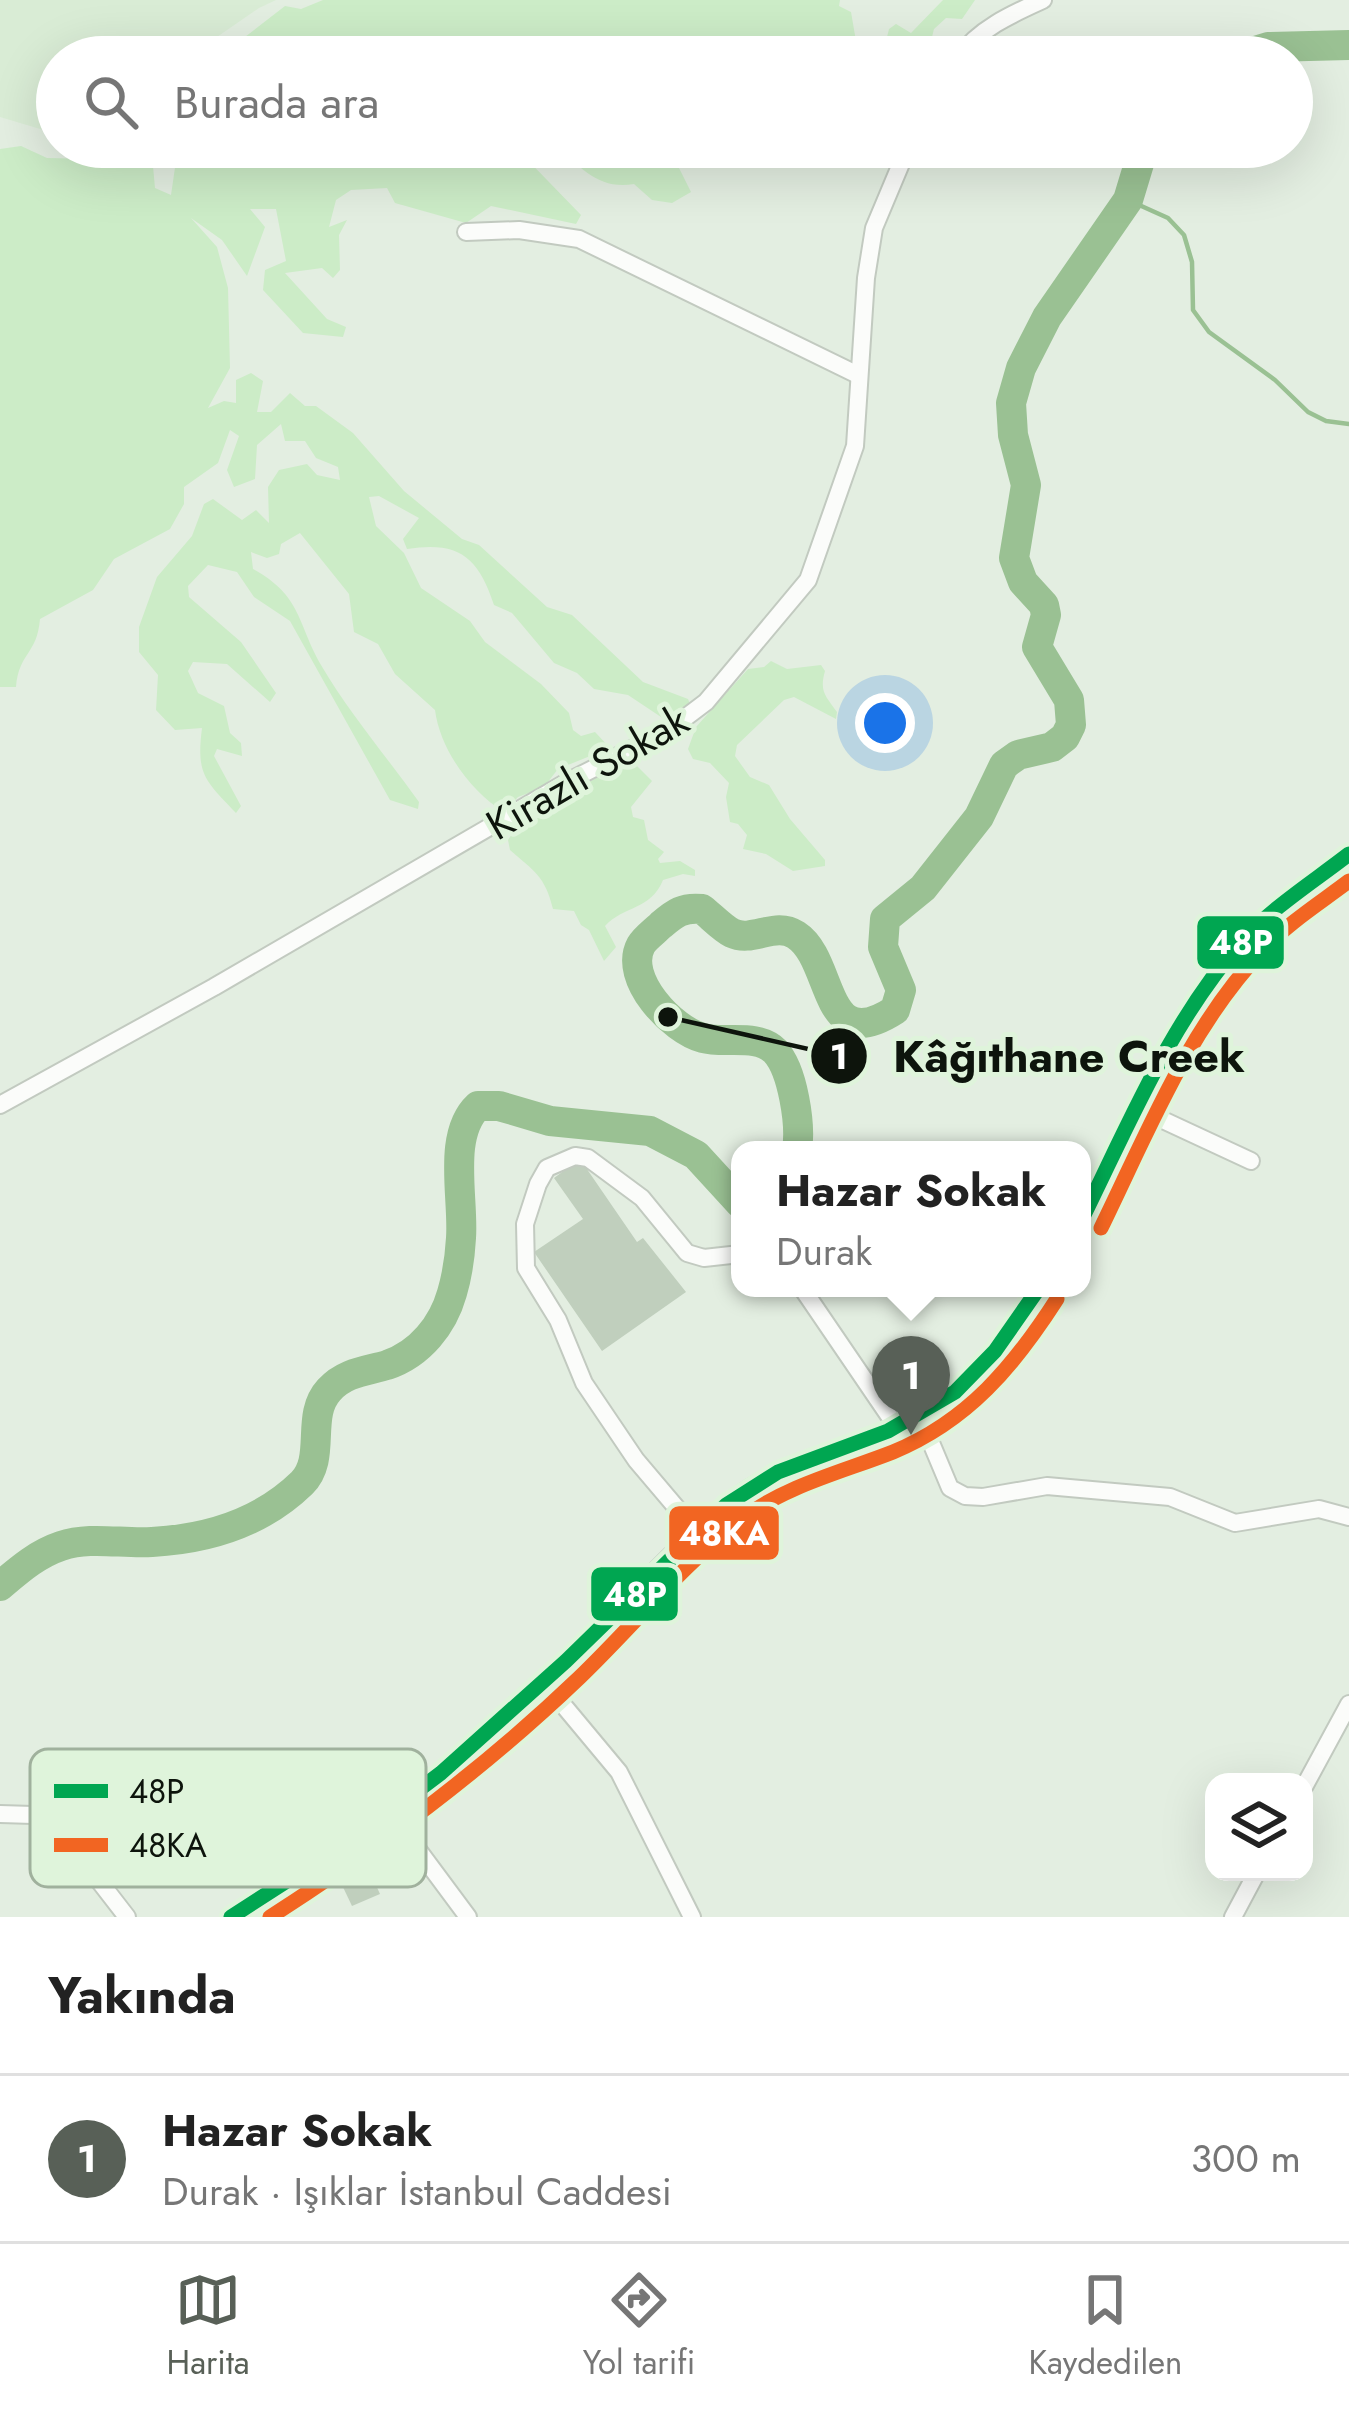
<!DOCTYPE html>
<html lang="tr">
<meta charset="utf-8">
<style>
:root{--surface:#fff;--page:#f6f6f6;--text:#222;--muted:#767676;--line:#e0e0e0;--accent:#586057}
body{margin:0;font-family:Jost,sans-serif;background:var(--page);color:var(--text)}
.controls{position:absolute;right:36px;bottom:36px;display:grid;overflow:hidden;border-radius:24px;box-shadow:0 12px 48px #0002}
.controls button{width:108px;height:108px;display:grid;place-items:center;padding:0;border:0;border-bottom:3px solid var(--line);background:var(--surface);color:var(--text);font:60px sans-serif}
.you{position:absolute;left:885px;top:723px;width:42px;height:42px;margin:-30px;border:9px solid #fff;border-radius:50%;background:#1a73e8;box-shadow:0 0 0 18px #1a73e833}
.badge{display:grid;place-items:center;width:78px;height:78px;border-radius:50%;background:var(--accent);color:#fff;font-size:39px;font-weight:700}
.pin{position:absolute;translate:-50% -99px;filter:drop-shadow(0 3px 6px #0008)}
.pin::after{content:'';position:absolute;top:63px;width:42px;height:36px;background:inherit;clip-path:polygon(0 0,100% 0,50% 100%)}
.popup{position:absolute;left:731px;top:1141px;width:360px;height:156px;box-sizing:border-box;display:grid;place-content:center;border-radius:24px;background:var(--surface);filter:drop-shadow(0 3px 9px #0005);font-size:39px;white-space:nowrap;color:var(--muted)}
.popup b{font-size:45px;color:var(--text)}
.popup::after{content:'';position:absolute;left:50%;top:100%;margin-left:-24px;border:24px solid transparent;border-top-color:var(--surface)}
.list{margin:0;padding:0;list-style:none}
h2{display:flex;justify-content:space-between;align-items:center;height:156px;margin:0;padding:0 48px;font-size:51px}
h2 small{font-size:39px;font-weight:400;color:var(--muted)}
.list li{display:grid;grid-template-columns:78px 1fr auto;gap:36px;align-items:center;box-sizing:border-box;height:168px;padding:0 48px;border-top:3px solid var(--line)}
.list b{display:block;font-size:45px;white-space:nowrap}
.list p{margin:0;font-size:39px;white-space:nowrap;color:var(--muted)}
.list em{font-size:39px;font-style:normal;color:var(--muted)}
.icon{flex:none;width:66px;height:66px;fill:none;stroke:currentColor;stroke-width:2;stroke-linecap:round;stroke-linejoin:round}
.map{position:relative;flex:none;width:1349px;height:1917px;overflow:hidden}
.search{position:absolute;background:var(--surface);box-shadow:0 12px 48px #0002;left:36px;right:36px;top:36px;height:132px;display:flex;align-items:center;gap:30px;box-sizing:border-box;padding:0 42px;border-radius:66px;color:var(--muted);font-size:45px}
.sheet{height:324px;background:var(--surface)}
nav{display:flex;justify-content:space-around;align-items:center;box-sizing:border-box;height:168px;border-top:3px solid var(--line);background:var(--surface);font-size:33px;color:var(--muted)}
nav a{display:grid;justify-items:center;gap:6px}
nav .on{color:var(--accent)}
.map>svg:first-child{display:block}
.built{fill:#d9ecd5}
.green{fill:#ccecc7}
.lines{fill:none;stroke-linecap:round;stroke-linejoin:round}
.stream{stroke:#9ac193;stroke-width:4.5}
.river{stroke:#9ac193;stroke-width:30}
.building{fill:#c0cfbd}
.minor-casing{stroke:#c2cac0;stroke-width:20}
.minor{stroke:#fbfcfa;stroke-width:16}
.bus-1-casing{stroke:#dff4db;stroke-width:24}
.bus-2-casing{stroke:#dff4db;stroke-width:24}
.bus-1{stroke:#00a651;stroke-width:15}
.bus-2{stroke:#f26522;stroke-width:15}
.labels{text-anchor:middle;stroke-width:10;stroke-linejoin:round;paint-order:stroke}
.street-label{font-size:42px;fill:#0d140c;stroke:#dff4db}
.key{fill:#dff4db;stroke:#a0b19d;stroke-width:3}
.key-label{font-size:33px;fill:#0d140c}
.leader{fill:none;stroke:#0d140c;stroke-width:4.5}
.callout-dot{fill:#0d140c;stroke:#dff4db;stroke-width:4.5}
.mark-label{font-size:36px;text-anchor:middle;font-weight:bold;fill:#fff}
.callout-label{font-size:45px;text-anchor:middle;font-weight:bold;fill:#0d140c;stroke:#dff4db;stroke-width:10;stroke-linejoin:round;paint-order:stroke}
.line-badge{stroke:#dff4db;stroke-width:4.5}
.badge-label{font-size:33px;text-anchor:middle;font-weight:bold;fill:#fff}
</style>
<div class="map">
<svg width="1349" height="1917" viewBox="0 0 1349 1917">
<rect width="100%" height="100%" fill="#e3eee1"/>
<!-- built -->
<polygon class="built" points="0,0 276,0 259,8 188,57 57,57 57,134 0,117"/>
<!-- green -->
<g class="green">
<polygon points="323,0 840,0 839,6 851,12 856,41 838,48 838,57 219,57 285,6 301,9"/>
<polygon points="943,0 975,0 962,19 946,18 934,29 927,57 882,57 889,29 896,24 911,33"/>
<path d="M21 146 47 158 144 160 153 166 155 188 171 195 178 147H515L581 215 576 224 491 206 466 223 395 203 387 188 351 190 336 200 329 227 347 220 339 235 340 270 333 278 322 268 285 273 327 319 346 327 343 337 303 333 263 290 265 270 286 261 276 209H250L265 227 247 276 222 240 191 218 217 247 228 288 230 368 208 408 224 401 236 403V380L251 373 263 381 257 412H271L290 393 305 406H316L353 433 404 491 462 539 479 545 547 607 572 615 643 682 688 699 692 709 667 721 628 695 594 689 577 673 554 663 512 613 494 605C478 556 458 541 407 549L403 539 419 518 379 496 369 497 376 526 404 553 421 588 470 621 485 642 541 684 569 713 573 730 581 736 595 732 610 748 558 769 544 787 518 797 504 812C470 791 440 749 435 710L395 674 378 644 354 632 349 594 300 533 281 544 279 554 267 558 251 552 253 569C302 596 297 623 321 665 349 713 387 757 419 802L418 809 390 800 290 621 254 597 237 572 208 565 188 586 189 597 241 642 276 693 270 702 227 664 193 662 188 671 198 693 224 706 230 733 241 743 242 756 217 749 214 756 241 806 236 813C205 780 196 775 202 728L175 730 156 710 158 675 139 652V627L157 577 192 536 204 504 213 499 242 520 256 510 269 523 268 487 279 470 307 464 317 475 340 480 338 467 316 458 305 441H285L281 424 257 445 255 479 234 487 227 470 239 436 230 430 218 463 184 487V504L170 529 114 559 93 590 40 619C37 655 19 652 16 687H0V149Z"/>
<path d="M559 147H629L657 164 676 162 691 192 672 203 652 200 634 184C600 190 581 169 559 147Z"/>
<path d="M771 661 787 669 821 665 825 671C819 692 826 696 837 712L836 719 794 697 784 700 737 745 735 756 750 777 769 785 790 819 825 860V866L793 871 766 854 743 849 747 835 738 824 730 822 726 797 729 783 710 763 693 759 688 749 696 727 748 669 764 667Z"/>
<path d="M636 765 652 781 631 807 633 817 644 820 648 840 664 852 658 859 660 863 680 861 695 870V876L683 874 663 880C651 910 623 906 605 926L616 947 604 961 589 930 581 925 574 911 553 909C545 876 534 871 510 850L508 840 514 831 550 811 560 798 613 769Z"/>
</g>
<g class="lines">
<!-- stream -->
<polyline class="stream" points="1128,200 1168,218 1184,235 1192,262 1193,310 1209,332 1275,380 1308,412 1326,421 1349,424"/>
<!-- river -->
<g class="river">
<polyline points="1235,57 1268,47 1349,45"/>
<path d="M797 1150C801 1125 793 1070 775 1051 757 1033 725 1044 703 1038 672 1030 623 978 641 945 645 938 655 931 661 925 675 913 683 907 702 909 711 916 722 928 732 933 753 943 775 921 796 935 835 960 821 1058 895 1010L901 990 883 947 885 919 923 888 979 817 1004 765 1018 755 1052 747 1065 737 1071 725 1069 700 1037 647 1046 615 1044 605 1023 582 1014 558 1026 485 1013 435 1011 403 1021 368 1047 317 1128 200 1144 147"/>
<path d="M0 1586C19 1570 37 1554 61 1546 91 1536 121 1544 152 1542 207 1539 261 1523 302 1483 327 1458 305 1416 329 1390 345 1372 367 1371 387 1365 420 1354 443 1325 452 1293 457 1276 460 1256 461 1238 464 1199 447 1135 478 1106H499L550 1121 650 1131 696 1155 740 1203"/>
</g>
</g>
<!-- building -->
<g class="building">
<polygon points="580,1159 637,1242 643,1238 686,1292 602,1351 534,1252 583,1219 554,1178"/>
<polygon points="370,1872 380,1894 352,1906 342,1885"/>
</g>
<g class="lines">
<!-- minor casing -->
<g class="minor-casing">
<g id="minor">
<path d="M959 57C978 29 1012 14 1043 0"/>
<polyline points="466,232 519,230 579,239 858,375"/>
<polyline points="0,1105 214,987 567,782 669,730 706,702 808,580 855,446 866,278 874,228 908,147"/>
<polyline points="1137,1108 1251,1161"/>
<path d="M1082 1219C1129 1125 1172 1020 1242 941 1272 908 1314 882 1349 854"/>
<polyline points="802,1288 896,1426"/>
<polyline points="919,1414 950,1488 965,1496 983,1497 1047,1486 1170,1497 1235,1523 1319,1509 1349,1517"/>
<polyline points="697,1532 636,1460 584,1383 558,1320 526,1268 525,1224 538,1184 547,1168 575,1156 588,1158 642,1198 687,1253 704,1258 740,1254"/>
<polyline points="544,1682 619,1772 692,1917"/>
<polyline points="1304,1787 1349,1704"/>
<polyline points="390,1812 468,1917"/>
<polyline points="0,1814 33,1815 62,1833 127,1917"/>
<path d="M231 1917C288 1879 351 1844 405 1801 453 1764 499 1723 543 1683 606 1626 661 1559 726 1505 793 1450 874 1449 939 1404 983 1374 1011 1332 1039 1288"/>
<polyline points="1233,1917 1257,1872"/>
</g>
</g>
<!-- minor -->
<use href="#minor" class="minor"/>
<!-- bus-1 casing -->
<g class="bus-1-casing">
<g id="bus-1">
<path d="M1082 1219C1129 1124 1171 1021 1242 941 1273 907 1313 882 1349 854"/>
<polyline points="231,1917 363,1832 441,1773 566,1661 726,1505 778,1472 888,1431 955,1392 995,1351 1039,1288"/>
</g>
</g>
<!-- bus-2 casing -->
<g class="bus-2-casing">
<g id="bus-2">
<path d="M1101 1228C1147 1134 1189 1027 1263 950 1288 923 1320 903 1349 881"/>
<path d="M270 1917C381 1846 484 1769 580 1677 634 1625 683 1564 743 1518 788 1485 842 1472 893 1452 968 1421 1014 1366 1057 1299"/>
</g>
</g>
<!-- bus-1 -->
<use href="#bus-1" class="bus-1"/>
<!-- bus-2 -->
<use href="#bus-2" class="bus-2"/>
</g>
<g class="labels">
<!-- street labels -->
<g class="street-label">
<text transform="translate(587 772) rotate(-30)" y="15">Kirazlı Sokak</text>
</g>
</g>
<!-- legend -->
<rect x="30" y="1749" width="396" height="138" rx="18" class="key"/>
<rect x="54" y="1784" width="54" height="14" fill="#00a651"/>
<rect x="54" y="1838" width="54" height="14" fill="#f26522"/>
<g class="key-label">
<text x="129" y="1803">48P</text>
<text x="129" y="1857">48KA</text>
</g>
<!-- callouts -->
<path class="leader" d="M668 1017L839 1056"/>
<g class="callout-dot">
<circle cx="668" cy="1017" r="12"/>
<circle cx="839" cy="1056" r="30"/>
</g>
<g class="mark-label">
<text x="839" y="1069">1</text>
</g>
<g class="callout-label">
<text x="1069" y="1072">Kâğıthane Creek</text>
</g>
<g class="line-badge">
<rect x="1195" y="914" width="91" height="57" rx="12" fill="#00a651"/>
<rect x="667" y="1504" width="114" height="58" rx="12" fill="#f26522"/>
<rect x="589" y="1565" width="91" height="58" rx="12" fill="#00a651"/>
</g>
<g class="badge-label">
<text x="1241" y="954">48P</text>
<text x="724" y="1545">48KA</text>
<text x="635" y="1606">48P</text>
</g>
</svg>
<div class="controls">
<button><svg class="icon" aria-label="layers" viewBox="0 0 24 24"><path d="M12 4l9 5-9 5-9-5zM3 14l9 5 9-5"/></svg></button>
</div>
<div class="you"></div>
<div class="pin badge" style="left:911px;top:1435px">1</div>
<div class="popup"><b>Hazar Sokak</b>Durak</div>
<div class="search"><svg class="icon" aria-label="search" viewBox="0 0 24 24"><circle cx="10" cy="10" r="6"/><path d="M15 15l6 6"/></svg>Burada ara</div>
</div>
<section class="sheet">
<h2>Yakında<small></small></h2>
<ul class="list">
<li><span class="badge">1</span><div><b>Hazar Sokak</b><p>Durak · Işıklar İstanbul Caddesi</p></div><em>300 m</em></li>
</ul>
</section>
<nav>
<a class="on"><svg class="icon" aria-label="map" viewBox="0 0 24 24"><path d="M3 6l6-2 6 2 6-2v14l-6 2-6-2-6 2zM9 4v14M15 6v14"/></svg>Harita</a>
<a><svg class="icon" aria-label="directions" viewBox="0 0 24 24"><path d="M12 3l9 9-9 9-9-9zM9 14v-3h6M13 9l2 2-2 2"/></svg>Yol tarifi</a>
<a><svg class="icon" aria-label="saved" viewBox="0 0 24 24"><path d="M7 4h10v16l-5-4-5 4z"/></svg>Kaydedilen</a>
</nav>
